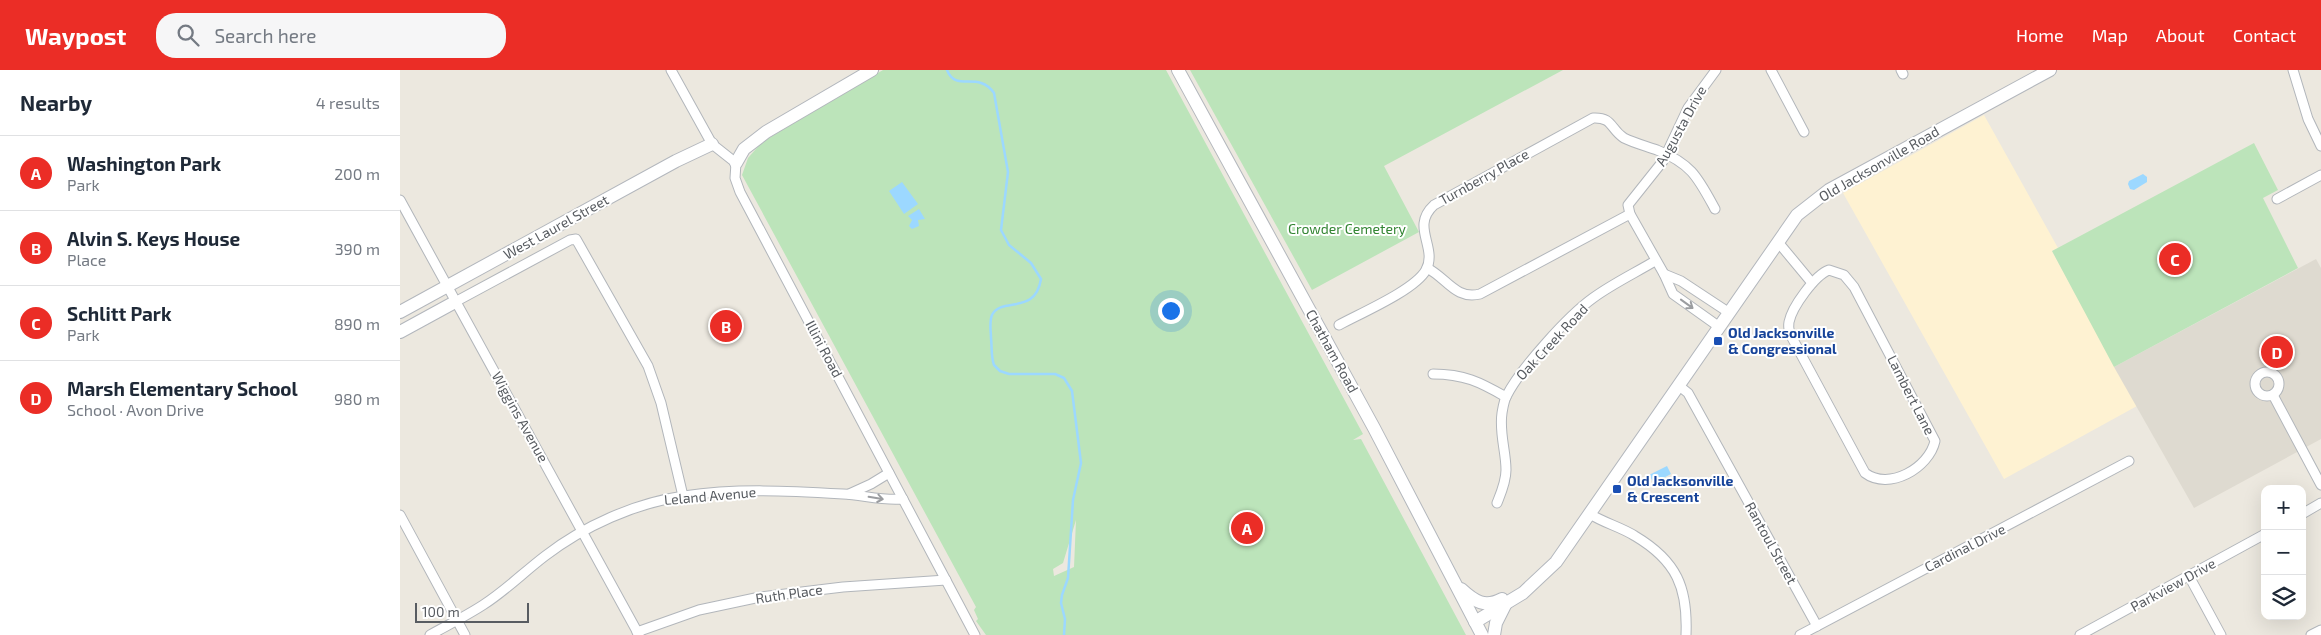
<!DOCTYPE html>
<meta charset="utf-8">
<style>
:root{--surface:#fff;--page:#f6f6f7;--text:#1f2937;--muted:#747a83;--line:#e0e1e3;--accent:#eb2d26}
body{margin:0;font-family:"Exo 2",sans-serif;background:var(--page);color:var(--text)}
.controls{position:absolute;right:15px;bottom:15px;display:grid;overflow:hidden;border-radius:10px;box-shadow:0 5px 20px #0002}
.controls button{width:45px;height:45px;display:grid;place-items:center;padding:0;border:0;border-bottom:1px solid var(--line);background:var(--surface);color:var(--text);font:25px sans-serif}
.scale{position:absolute;left:15px;bottom:12px;width:114px;box-sizing:border-box;padding-left:5px;border:2px solid #585c61;border-top:0;font-size:14px;line-height:18px;white-space:nowrap;color:#585c61;-webkit-text-stroke:4px #fff;paint-order:stroke}
.you{position:absolute;left:770px;top:240px;width:18px;height:18px;margin:-12px;border:4px solid #fff;border-radius:50%;background:#1a73e8;box-shadow:0 0 0 8px #1a73e833}
.badge{display:grid;place-items:center;width:32px;height:32px;border-radius:50%;background:var(--accent);color:#fff;font-size:16px;font-weight:700}
.pin{position:absolute;translate:-50% -50%;border:2px solid #fff;box-shadow:0 1px 5px #0006}
.list{margin:0;padding:0;list-style:none}
h2{display:flex;justify-content:space-between;align-items:center;height:65px;margin:0;padding:0 20px;font-size:21px}
h2 small{font-size:16px;font-weight:400;color:var(--muted)}
.list li{display:grid;grid-template-columns:32px 1fr auto;gap:15px;align-items:center;box-sizing:border-box;height:75px;padding:0 20px;border-top:1px solid var(--line)}
.list b{display:block;font-size:19px;white-space:nowrap}
.list p{margin:0;font-size:16px;white-space:nowrap;color:var(--muted)}
.list em{font-size:16px;font-style:normal;color:var(--muted)}
.icon{flex:none;width:28px;height:28px;fill:none;stroke:currentColor;stroke-width:2;stroke-linecap:round;stroke-linejoin:round}
.map{position:relative;flex:none;width:1921px;height:565px;overflow:hidden}
header{display:flex;align-items:center;gap:30px;box-sizing:border-box;height:70px;padding:0 25px;background:var(--accent);color:#fff}
header strong{font-size:24px}
nav{display:flex;gap:28px;margin-inline-start:auto;font-size:18px}
.search{width:350px;height:45px;background:var(--page);display:flex;align-items:center;gap:12px;box-sizing:border-box;padding:0 18px;border-radius:20px;color:var(--muted);font-size:19px}
main{display:flex}
aside{flex:1;background:var(--surface)}
.map>svg:first-child{display:block}
.commercial{fill:#fef2d2}
.education{fill:#dedad0}
.green{fill:#bce4ba;fill-rule:evenodd}
.water{fill:#9cd8ff}
.lines{fill:none;stroke-linecap:round;stroke-linejoin:round}
.stream{stroke:#9cd8ff;stroke-width:2.5}
.street-casing{stroke:#b2b6bb;stroke-width:11}
.secondary-casing{stroke:#b3b7bd;stroke-width:14}
.street{stroke:#fff;stroke-width:9}
.secondary{stroke:#fff;stroke-width:12}
.oneway{stroke:#9b9da0}
.transit-dot{fill:#1a4fb4;stroke:#fff;stroke-width:2}
.labels{text-anchor:middle;stroke-width:4;stroke-linejoin:round;paint-order:stroke}
.street-label{font-size:14px;fill:#585c61;stroke:#fff}
.park-label{font-size:14px;fill:#338533;stroke:#fff}
.transit-label{font-size:14px;font-weight:bold;fill:#164399;stroke:#fff;text-anchor:start}
</style>
<header>
<strong>Waypost</strong>
<div class="search"><svg class="icon" aria-label="search" viewBox="0 0 24 24"><circle cx="10" cy="10" r="6"/><path d="M15 15l6 6"/></svg>Search here</div>
<nav><a>Home</a><a>Map</a><a>About</a><a>Contact</a></nav>
</header>
<main>
<aside>
<h2>Nearby<small>4 results</small></h2>
<ul class="list">
<li><span class="badge">A</span><div><b>Washington Park</b><p>Park</p></div><em>200 m</em></li>
<li><span class="badge">B</span><div><b>Alvin S. Keys House</b><p>Place</p></div><em>390 m</em></li>
<li><span class="badge">C</span><div><b>Schlitt Park</b><p>Park</p></div><em>890 m</em></li>
<li><span class="badge">D</span><div><b>Marsh Elementary School</b><p>School · Avon Drive</p></div><em>980 m</em></li>
</ul>
</aside>
<div class="map">
<svg width="1921" height="565" viewBox="0 0 1921 565">
<rect width="100%" height="100%" fill="#ece8df"/>
<!-- commercial -->
<polygon class="commercial" points="1584,45 1658,178 1652,181 1737,336 1604,409 1443,123"/>
<!-- education -->
<polygon class="education" points="1916,189 1921,198 1921,369 1794,438 1714,297"/>
<!-- green -->
<g class="green">
<path d="M483 0H766L963 364 953 370 961 369 1066 565H586L576 551 578 549 574 540 576 537 342 105 348 88 362 72ZM676 450 674 497 654 506 653 499 663 493Z"/>
<polygon points="790,0 1163,0 984,96 1019,162 912,220"/>
<polygon points="1854,73 1878,120 1863,128 1898,198 1714,297 1652,181"/>
</g>
<!-- water -->
<g class="water">
<polygon points="1743,104 1747,107 1747,112 1734,120 1730,119 1728,114 1729,111"/>
<polygon points="502,112 518,134 504,144 489,121"/>
<polygon points="519,139 525,149 518,150 519,156 512,159 509,156 512,150 508,146"/>
<polygon points="1267,396 1271,404 1254,413 1249,405"/>
</g>
<g class="lines">
<!-- stream -->
<path class="stream" d="M547 0C556 23 578 0 594 23L608 102 601 160 609 175 631 193 641 209C635 246 602 226 592 245 589 252 591 261 591 268 592 277 591 287 594 295L600 301 609 304H655L664 308 672 321 681 393 673 430 668 508 662 525 661 533 665 549 664 565"/>
<!-- street casing -->
<g class="street-casing">
<g id="street">
<polyline points="271,0 312,74 336,93 335,108 340,122 575,565"/>
<polyline points="1316,0 1288,38 1263,91 1228,135 1230,144 1264,204 1273,224 1318,256"/>
<polyline points="1371,0 1404,62"/>
<polyline points="1501,0 1503,4"/>
<polyline points="1893,0 1908,49 1921,76"/>
<polyline points="1877,129 1921,105"/>
<polyline points="0,130 239,565"/>
<polyline points="1378,172 1412,213"/>
<path d="M1027 198C1047 208 1055 230 1080 224L1230 144"/>
<path d="M1429 200 1444 205 1454 217 1535 371C1529 398 1489 421 1465 403L1390 264C1389 260 1388 257 1389 252 1392 237 1415 205 1429 200Z"/>
<polyline points="1264,204 1281,211 1328,242"/>
<polyline points="55,232 170,170 176,169 248,296 261,333 283,426"/>
<path d="M939 255C961 243 1015 220 1026 200 1038 177 1010 157 1034 135L1193 48C1213 47 1210 59 1224 68 1234 73 1246 76 1257 80 1292 94 1298 108 1315 139"/>
<circle cx="1867" cy="314" r="12"/>
<path d="M1033 304C1064 304 1080 312 1106 327"/>
<polyline points="1278,315 1288,323 1417,556"/>
<polyline points="1873,325 1921,415"/>
<polyline points="449,424 471,414 489,403"/>
<path d="M1097 433C1101 423 1106 412 1106 400 1106 381 1099 363 1102 343 1103 337 1104 330 1107 325 1121 298 1168 246 1193 228 1212 214 1235 203 1255 191"/>
<path d="M1190 444C1204 453 1221 457 1235 466 1277 491 1288 518 1286 565"/>
<polyline points="1902,444 1921,433"/>
<polyline points="0,445 65,565"/>
<polyline points="1789,506 1821,565"/>
<polyline points="237,562 299,540 360,527 443,517 546,510"/>
<path d="M30 565C48 555 66 546 83 535 105 521 124 502 145 486 184 456 235 433 284 426 336 418 390 421 443 424 463 425 482 431 503 429"/>
<polyline points="1400,565 1729,391"/>
<polyline points="1680,565 1865,464"/>
<polyline points="1911,565 1921,560"/>
</g>
</g>
<!-- secondary casing -->
<g class="secondary-casing">
<g id="secondary">
<polyline points="778,0 974,358 1082,565"/>
<polyline points="336,93 344,79 366,62 472,0"/>
<polyline points="0,242 276,91 312,74"/>
<polyline points="0,262 55,232"/>
<path d="M1061 519C1075 532 1085 538 1102 529"/>
<polyline points="1075,552 1123,523 1156,492 1397,145 1429,120 1650,0"/>
<polyline points="1094,565 1096,553 1105,535"/>
</g>
</g>
<!-- street -->
<use href="#street" class="street"/>
<!-- secondary -->
<use href="#secondary" class="secondary"/>
</g>
<!-- one-way arrows -->
<defs><path id="oneway-shaft" d="M-6 0H5M1.5-3L5.5 0L1.5 3" fill="none" stroke-width="1.6" stroke-linecap="round" stroke-linejoin="round" transform="scale(1.25)"/></defs>
<g class="oneway">
<use href="#oneway-shaft" transform="translate(1287 234) rotate(36)"/>
<use href="#oneway-shaft" transform="translate(476 428) rotate(9)"/>
</g>
<!-- markers -->
<g class="transit-dot">
<rect x="1313" y="266" width="10" height="10" rx="2.5"/>
<rect x="1212" y="414" width="10" height="10" rx="2.5"/>
</g>
<g class="labels">
<!-- street labels -->
<g class="street-label">
<text transform="translate(1281 56) rotate(-61)" y="5">Augusta Drive</text>
<text transform="translate(1479 94) rotate(-30)" y="5">Old Jacksonville Road</text>
<text transform="translate(1084 107) rotate(-29)" y="5">Turnberry Place</text>
<text transform="translate(156 157) rotate(-29)" y="5">West Laurel Street</text>
<text transform="translate(1152 272) rotate(-47)" y="5">Oak Creek Road</text>
<text transform="translate(424 279) rotate(62)" y="5">Illini Road</text>
<text transform="translate(932 281) rotate(61)" y="5">Chatham Road</text>
<text transform="translate(1511 325) rotate(63)" y="5">Lambert Lane</text>
<text transform="translate(120 347) rotate(61)" y="5">Wiggins Avenue</text>
<text transform="translate(310 426) rotate(-5)" y="5">Leland Avenue</text>
<text transform="translate(1371 473) rotate(61)" y="5">Rantoul Street</text>
<text transform="translate(1565 478) rotate(-27)" y="5">Cardinal Drive</text>
<text transform="translate(1773 515) rotate(-29)" y="5">Parkview Drive</text>
<text transform="translate(389 524) rotate(-8)" y="5">Ruth Place</text>
</g>
<!-- park labels -->
<g class="park-label">
<text x="947" y="164">Crowder Cemetery</text>
</g>
<!-- transit labels -->
<g class="transit-label">
<text x="1328" y="268">Old Jacksonville<tspan x="1328" dy="16">&amp; Congressional</tspan></text>
<text x="1227" y="416">Old Jacksonville<tspan x="1227" dy="16">&amp; Crescent</tspan></text>
</g>
</g>
</svg>
<div class="controls">
<button>+</button>
<button>−</button>
<button><svg class="icon" aria-label="layers" viewBox="0 0 24 24"><path d="M12 4l9 5-9 5-9-5zM3 14l9 5 9-5"/></svg></button>
</div>
<div class="scale">100 m</div>
<div class="you"></div>
<div class="pin badge" style="left:847px;top:458px">A</div>
<div class="pin badge" style="left:326px;top:256px">B</div>
<div class="pin badge" style="left:1775px;top:189px">C</div>
<div class="pin badge" style="left:1877px;top:282px">D</div>
</div>
</main>
